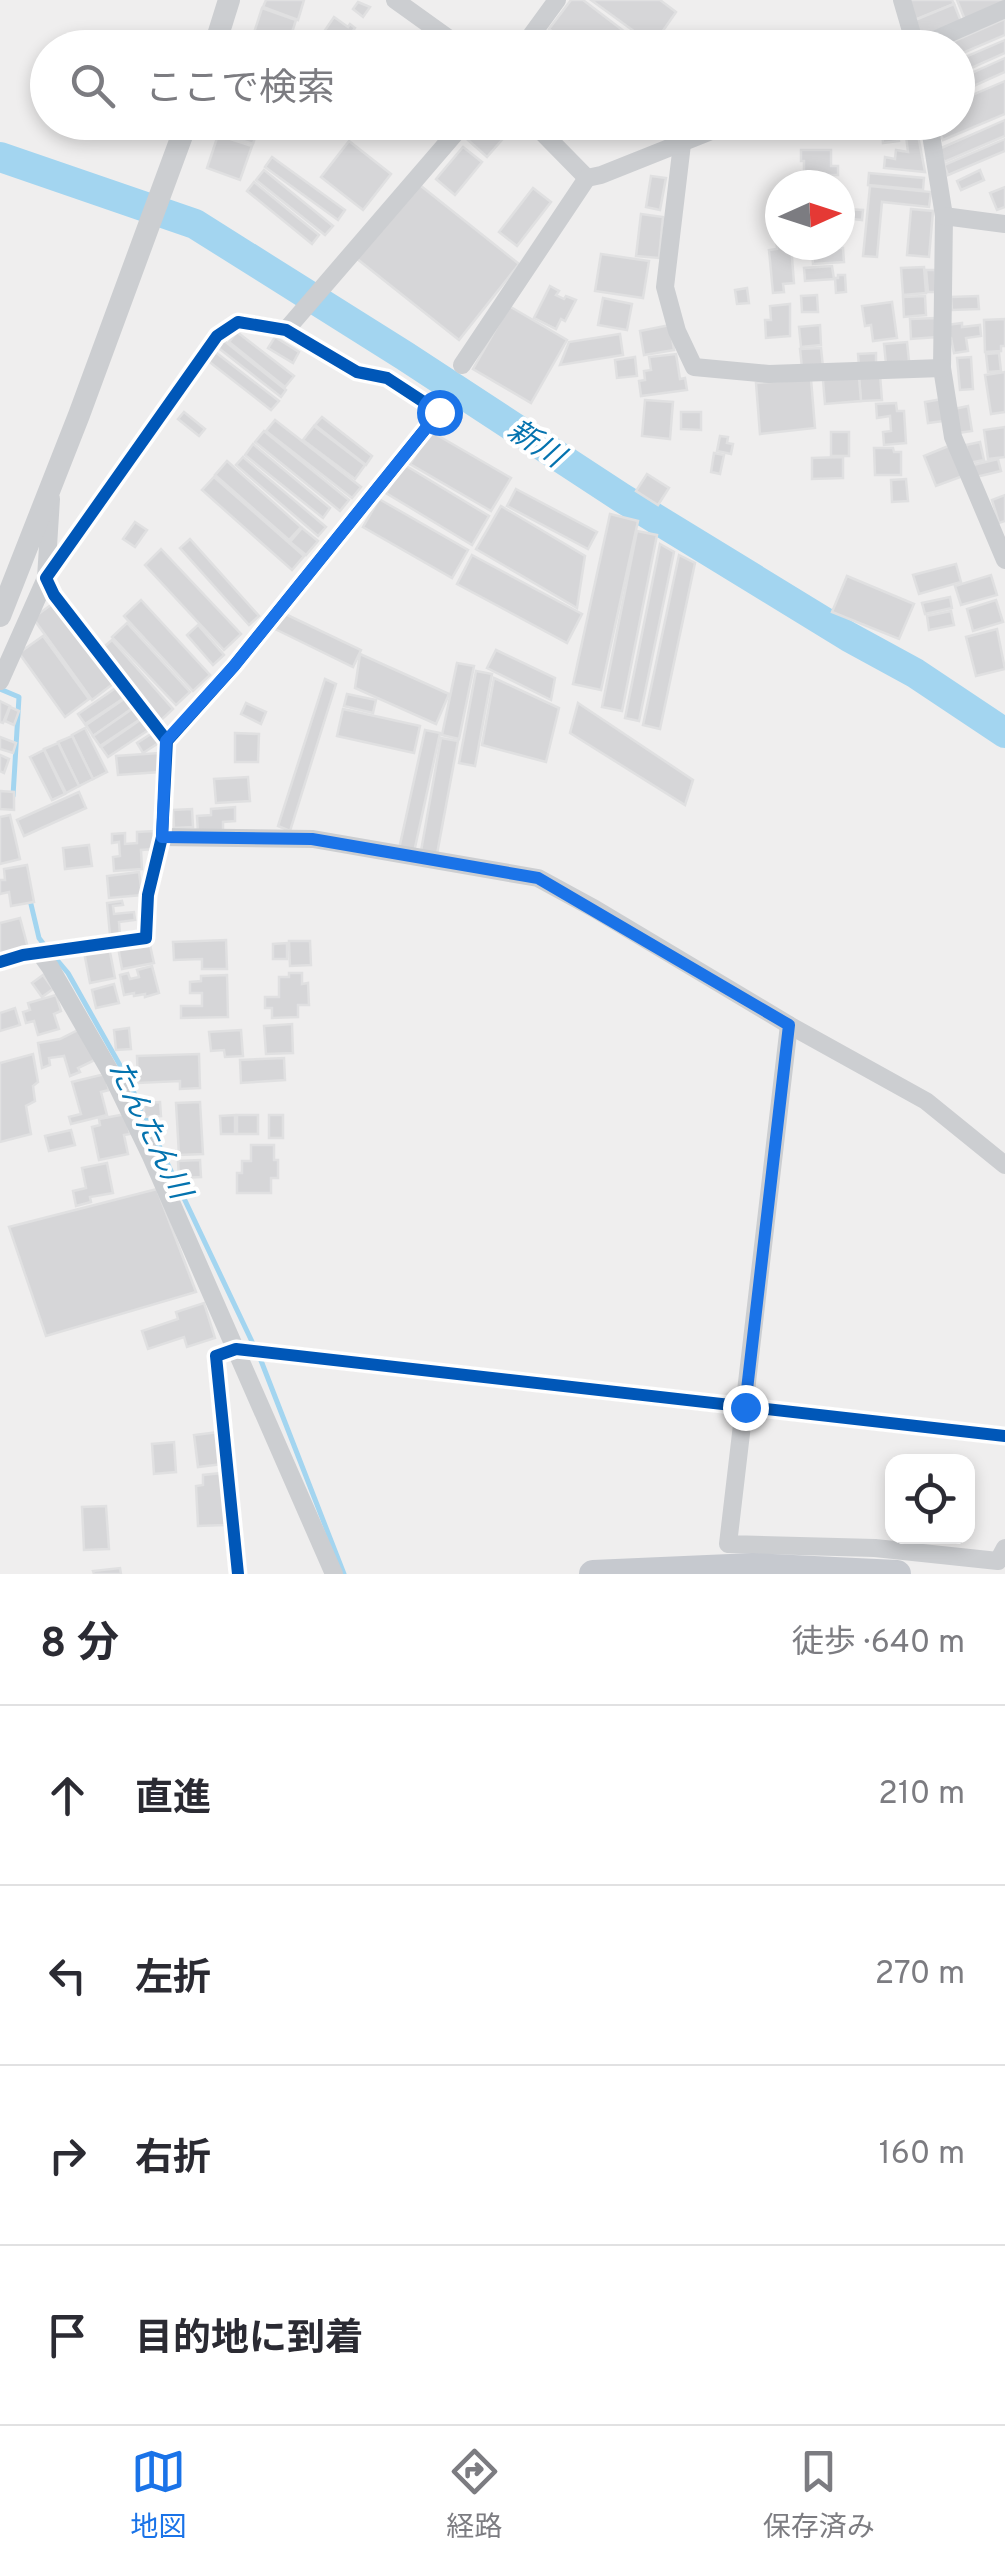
<!DOCTYPE html>
<html lang="ja">
<meta charset="utf-8">
<style>
:root{--surface:#fff;--page:#f2f2f3;--text:#2b2b33;--muted:#7c7c81;--line:#e1e1e2;--accent:#1a73e8}
body{margin:0;font-family:Overpass,"Noto Sans JP",sans-serif;background:var(--page);color:var(--text)}
.controls{position:absolute;right:30px;bottom:30px;display:grid;overflow:hidden;border-radius:20px;box-shadow:0 5px 15px #0003}
.controls button{width:90px;height:90px;display:grid;place-items:center;padding:0;border:0;border-bottom:2px solid var(--line);background:var(--surface);color:var(--text);font:50px sans-serif}
.compass{position:absolute;left:765px;top:170px;width:90px;height:90px;border-radius:50%;background:var(--surface);box-shadow:0 5px 15px #0003;rotate:87deg}
.stop{position:absolute;width:30px;height:30px;margin:-22px;border:8px solid #1a73e8;border-radius:50%;background:#fff}
.stop.end{background:#1a73e8;border-color:#fff;box-shadow:0 2px 10px #0008}
.list{margin:0;padding:0;list-style:none}
h2{display:flex;justify-content:space-between;align-items:center;height:130px;margin:0;padding:0 40px;font-size:42px}
h2 small{font-size:32px;font-weight:400;color:var(--muted)}
.list li{display:grid;grid-template-columns:65px 1fr auto;gap:30px;align-items:center;box-sizing:border-box;height:180px;padding:0 40px;border-top:2px solid var(--line)}
.list b{display:block;font-size:38px;white-space:nowrap}
.list em{font-size:32px;font-style:normal;color:var(--muted)}
.icon{flex:none;width:55px;height:55px;fill:none;stroke:currentColor;stroke-width:2;stroke-linecap:round;stroke-linejoin:round}
.map{position:relative;flex:none;width:1005px;height:1574px;overflow:hidden}
.search{position:absolute;background:var(--surface);box-shadow:0 5px 15px #0003;left:30px;right:30px;top:30px;height:110px;display:flex;align-items:center;gap:25px;box-sizing:border-box;padding:0 35px;border-radius:55px;color:var(--muted);font-size:38px}
.sheet{height:850px;background:var(--surface)}
nav{display:flex;justify-content:space-around;align-items:center;box-sizing:border-box;height:140px;border-top:2px solid var(--line);background:var(--surface);font-size:28px;color:var(--muted)}
nav a{display:grid;justify-items:center;gap:5px}
nav .on{color:var(--accent)}
.map>svg:first-child{display:block}
.lines{fill:none;stroke-linecap:round;stroke-linejoin:round}
.stream{stroke:#a3d5f0;stroke-width:5}
.river{stroke:#a3d5f0;stroke-width:30}
.building{fill:#d6d6d8;stroke:#e0e0e1;stroke-width:2.5}
.minor{stroke:#ccced1;stroke-width:18}
.tertiary{stroke:#ccced1;stroke-width:22}
.primary{stroke:#c6c9cf;stroke-width:28}
.cycleway-casing{stroke:#fff;stroke-width:19}
.cycleway{stroke:#0057b8;stroke-width:12}
.route{stroke:#1a73e8;stroke-width:12}
.labels{text-anchor:middle;stroke-width:8;stroke-linejoin:round;paint-order:stroke}
.water-label{font-size:30px;font-style:italic;fill:#0473af;stroke:#fff}
</style>
<div class="map">
<svg width="1005" height="1574" viewBox="0 0 1005 1574">
<rect width="100%" height="100%" fill="#efeeee"/>
<g class="lines">
<!-- stream -->
<g class="stream">
<polyline points="0,689 19,697 13,796"/>
<polyline points="30,900 39,938 45,946"/>
<polyline points="52,954 68,973 126,1076 255,1348"/>
<polyline points="260,1358 344,1574"/>
</g>
<!-- river -->
<polyline class="river" points="0,157 195,224 405,356 622,498 849,637 915,673 1005,733"/>
</g>
<!-- building -->
<g class="building">
<polygon points="266,0 304,0 298,20 263,7"/>
<polygon points="571,0 583,0 646,48 573,48 549,29"/>
<polygon points="591,0 660,0 676,12 653,45"/>
<polygon points="910,0 952,0 954,4 910,22"/>
<polygon points="957,0 1005,0 1005,9 967,25"/>
<polygon points="358,2 370,7 363,17 353,9"/>
<polygon points="954,4 962,24 918,42 910,22"/>
<polygon points="262,8 296,20 287,48 278,48 252,39"/>
<polygon points="334,17 348,27 350,24 355,28 341,48 313,48"/>
<polygon points="1005,19 1005,35 958,55 958,48 938,48"/>
<polygon points="544,34 561,48 534,48"/>
<polygon points="1005,40 1005,53 958,74 958,60"/>
<polygon points="1005,58 1005,72 958,93 958,79"/>
<polygon points="1005,81 1005,114 943,140 935,122 958,122 958,101"/>
<polygon points="1005,120 1005,136 944,162 939,149"/>
<polygon points="222,122 260,122 253,144 219,133"/>
<polygon points="483,122 512,122 515,125 487,157 468,140"/>
<polygon points="547,122 581,122 569,139"/>
<polygon points="659,122 677,122 679,127 662,132"/>
<rect x="773" y="122" width="20" height="14"/>
<polygon points="813,122 836,122 836,123 832,123 832,130 814,131"/>
<polygon points="881,122 897,122 899,141 883,143"/>
<polygon points="218,135 252,146 240,180 207,168"/>
<polygon points="918,135 925,172 884,168 885,157 895,159 896,150 908,152 906,136"/>
<polygon points="1005,139 1005,151 948,175 944,165"/>
<polygon points="349,141 391,174 363,210 321,177"/>
<polygon points="463,147 482,162 455,195 436,179"/>
<polygon points="801,150 831,150 831,166 838,166 838,175 804,175 804,161 801,161"/>
<polygon points="272,157 345,210 338,220 265,167"/>
<polygon points="264,170 333,226 325,235 256,180"/>
<polygon points="980,170 984,180 961,190 957,181"/>
<polygon points="869,173 924,178 923,190 868,185"/>
<polygon points="651,176 666,178 660,210 646,207"/>
<polygon points="811,179 838,182 837,185 810,185"/>
<polygon points="254,182 319,235 312,244 247,191"/>
<polygon points="416,182 519,264 459,340 356,258"/>
<polygon points="870,186 931,192 929,207 882,202 877,257 863,256"/>
<polygon points="1005,187 1005,207 997,210 990,193"/>
<polygon points="533,188 551,202 517,246 499,232"/>
<polygon points="845,209 863,210 862,220 844,218"/>
<polygon points="911,209 933,211 929,257 907,255"/>
<polygon points="641,214 663,217 659,258 636,256"/>
<polygon points="780,233 780,245 791,245 794,283 783,284 784,292 773,293 769,250 777,249 776,234"/>
<polygon points="817,245 839,245 840,248 843,248 844,262 813,264 812,250 817,250"/>
<polygon points="601,254 649,261 643,298 595,291"/>
<polygon points="832,266 834,279 805,281 804,268"/>
<polygon points="924,267 926,293 903,295 901,268"/>
<polygon points="926,270 935,270 936,292 928,292"/>
<polygon points="838,275 845,275 846,292 836,293 835,278 838,278"/>
<polygon points="550,286 559,291 556,295 564,299 566,296 576,300 565,321 561,319 556,329 534,318"/>
<polygon points="747,288 749,303 737,304 735,290"/>
<polygon points="817,295 818,312 802,312 801,296"/>
<polygon points="925,296 926,315 904,317 903,297"/>
<polygon points="978,296 979,309 952,310 951,297"/>
<polygon points="603,298 632,304 627,330 598,325"/>
<polygon points="892,302 897,338 873,341 871,325 865,326 862,306"/>
<polygon points="790,304 790,336 766,338 765,320 771,320 770,306"/>
<polygon points="509,306 567,340 531,403 473,369"/>
<polygon points="936,318 937,337 911,339 910,319"/>
<polygon points="1005,319 1005,346 1001,346 1001,351 985,352 984,320"/>
<polygon points="962,323 962,327 980,325 981,336 966,338 968,351 954,353 951,338 948,338 946,325"/>
<polygon points="670,325 674,350 644,355 640,331"/>
<polygon points="820,325 821,345 801,347 799,327"/>
<polygon points="237,332 294,376 285,387 229,342"/>
<polygon points="620,334 623,355 560,365 569,342"/>
<polygon points="275,337 299,352 293,363 268,348"/>
<polygon points="222,339 286,390 281,397 216,346"/>
<polygon points="907,342 909,361 886,364 884,344"/>
<polygon points="821,348 823,367 802,368 800,349"/>
<polygon points="214,351 279,401 271,410 207,360"/>
<polygon points="876,353 876,366 859,367 858,354"/>
<polygon points="999,353 1001,371 988,372 986,354"/>
<polygon points="676,354 680,379 685,378 687,390 641,396 639,381 645,380 644,371 651,370 649,357"/>
<polygon points="635,357 637,376 617,378 615,360"/>
<polygon points="971,357 973,389 960,390 957,358"/>
<polygon points="1005,372 1005,412 991,414 985,375"/>
<polygon points="880,375 882,400 861,401 859,377"/>
<polygon points="859,377 861,401 825,404 823,380"/>
<polygon points="811,379 815,428 760,434 756,383"/>
<polygon points="942,399 944,421 928,423 925,402"/>
<polygon points="645,400 673,402 670,439 642,436"/>
<polygon points="896,403 897,411 904,411 906,443 884,445 883,432 891,431 890,416 877,418 876,404"/>
<polygon points="968,406 972,431 958,433 954,409"/>
<polygon points="184,412 205,429 199,436 178,419"/>
<polygon points="681,412 701,412 701,430 681,429"/>
<polygon points="322,417 372,456 366,465 315,425"/>
<polygon points="275,420 361,487 352,498 266,431"/>
<polygon points="314,426 365,465 355,479 303,440"/>
<polygon points="1005,427 1005,457 988,459 984,430"/>
<polygon points="264,431 349,500 340,511 255,442"/>
<polygon points="430,431 511,478 491,511 410,464"/>
<rect x="831" y="432" width="18" height="24"/>
<polygon points="720,436 728,437 727,443 733,444 731,454 717,451"/>
<polygon points="980,442 984,460 969,463 966,445"/>
<polygon points="253,444 330,508 323,518 245,455"/>
<polygon points="951,445 963,476 936,486 924,456"/>
<polygon points="874,448 893,448 894,452 901,452 901,475 875,475"/>
<polygon points="714,453 724,455 720,474 711,472"/>
<polygon points="243,457 326,527 318,536 236,465"/>
<polygon points="843,457 843,478 812,479 812,458"/>
<polygon points="998,459 1001,471 976,477 973,465"/>
<polygon points="227,461 301,527 289,540 215,475"/>
<polygon points="403,464 489,516 472,545 386,493"/>
<polygon points="647,474 669,488 658,505 636,491"/>
<polygon points="214,477 304,556 292,570 202,490"/>
<polygon points="906,479 908,501 892,502 891,480"/>
<polygon points="516,489 597,532 588,549 507,506"/>
<polygon points="1005,495 1005,521 999,523 992,500"/>
<polygon points="379,499 468,550 452,578 363,527"/>
<polygon points="501,506 585,556 577,608 476,549"/>
<polygon points="610,514 638,521 601,690 573,684"/>
<polygon points="135,522 147,530 135,547 123,539"/>
<polygon points="302,528 318,541 306,555 290,542"/>
<polygon points="637,531 657,535 622,711 602,707"/>
<polygon points="190,539 259,616 249,625 180,548"/>
<polygon points="660,544 674,552 639,721 625,718"/>
<polygon points="161,549 241,634 224,650 145,565"/>
<polygon points="472,555 582,614 567,643 457,584"/>
<polygon points="679,555 695,563 660,729 643,725"/>
<polygon points="956,564 961,582 919,594 913,575"/>
<polygon points="991,575 997,595 961,605 955,586"/>
<polygon points="847,576 914,604 899,639 832,612"/>
<polygon points="950,597 952,608 925,614 922,603"/>
<polygon points="141,600 210,675 193,691 124,616"/>
<polygon points="996,600 1003,622 973,631 967,609"/>
<polygon points="55,602 114,683 92,700 33,618"/>
<polygon points="951,611 954,625 929,630 927,616"/>
<polygon points="281,612 361,650 353,667 273,628"/>
<polygon points="127,623 190,692 176,705 112,637"/>
<polygon points="198,625 224,655 213,665 187,635"/>
<polygon points="997,629 1005,669 976,676 966,637"/>
<polygon points="43,636 89,699 65,717 19,653"/>
<polygon points="112,640 173,709 160,721 99,651"/>
<polygon points="496,650 555,678 551,700 487,668"/>
<polygon points="360,654 449,694 436,724 355,688"/>
<polygon points="457,663 474,666 459,739 442,735"/>
<polygon points="476,671 492,674 475,766 459,763"/>
<polygon points="494,678 559,708 546,762 482,745"/>
<polygon points="325,679 336,684 290,831 278,826"/>
<polygon points="120,685 127,696 85,724 78,714"/>
<polygon points="347,694 376,700 373,713 344,706"/>
<polygon points="127,697 134,707 93,736 86,725"/>
<polygon points="0,701 10,706 3,723 0,722"/>
<polygon points="246,703 266,712 261,724 241,714"/>
<polygon points="578,703 693,780 685,805 570,733"/>
<polygon points="10,707 19,711 14,725 5,721"/>
<polygon points="135,707 142,718 100,746 93,736"/>
<polygon points="343,709 420,726 414,753 337,736"/>
<polygon points="143,718 150,729 108,757 101,747"/>
<polygon points="85,728 107,772 93,779 72,735"/>
<polygon points="425,730 440,733 414,852 399,849"/>
<polygon points="154,732 160,742 143,753 137,743"/>
<polygon points="235,733 259,734 258,762 235,762"/>
<polygon points="72,736 93,779 79,786 58,742"/>
<polygon points="0,737 16,743 13,753 0,749"/>
<polygon points="441,738 458,741 437,854 421,851"/>
<polygon points="58,743 79,786 66,793 44,749"/>
<polygon points="44,750 65,794 52,800 30,757"/>
<polygon points="159,753 160,772 118,775 116,756"/>
<polygon points="0,755 9,759 4,773 0,771"/>
<polygon points="248,777 250,801 216,803 214,779"/>
<polygon points="0,791 14,792 14,810 0,809"/>
<polygon points="79,792 86,808 24,836 17,820"/>
<polygon points="235,807 235,821 223,822 223,831 198,833 197,816 211,815 211,809"/>
<polygon points="192,809 193,827 174,828 173,810"/>
<polygon points="10,815 20,859 0,864 0,817"/>
<polygon points="154,831 155,849 141,850 142,869 114,871 113,857 120,856 119,842 112,843 112,834 125,833 125,844 137,843 137,832"/>
<polygon points="89,845 92,866 65,869 63,848"/>
<polygon points="27,865 34,902 11,906 9,892 0,894 0,880 5,880 4,869"/>
<polygon points="139,872 142,895 109,898 107,876"/>
<polygon points="122,901 123,905 113,906 114,914 134,912 135,920 119,922 120,935 110,935 107,903"/>
<polygon points="20,918 28,948 0,956 0,923"/>
<polygon points="226,940 227,969 202,969 202,959 174,960 173,942"/>
<polygon points="149,941 154,963 122,969 118,947"/>
<polygon points="289,941 310,941 311,965 290,966"/>
<polygon points="287,943 287,959 273,959 273,944"/>
<polygon points="109,947 115,978 90,983 84,952"/>
<polygon points="152,966 159,993 145,997 145,994 134,996 134,993 124,995 120,975 128,973 130,979 139,977 137,970"/>
<polygon points="289,973 302,973 302,984 308,983 309,1005 298,1005 298,1017 272,1018 272,1008 265,1008 265,997 279,997 279,977 289,977"/>
<polygon points="43,975 53,989 42,997 32,983"/>
<polygon points="227,975 228,1017 181,1018 181,1006 202,1006 202,993 190,993 190,982 201,981 201,976"/>
<polygon points="114,984 119,1003 96,1008 92,990"/>
<polygon points="56,995 61,1011 54,1014 59,1029 38,1035 34,1021 26,1023 23,1012 30,1010 28,1003"/>
<polygon points="15,1008 20,1025 0,1031 0,1013"/>
<polygon points="292,1024 293,1053 266,1054 264,1026"/>
<polygon points="82,1028 97,1059 78,1068 80,1072 70,1076 64,1056 49,1058 50,1065 42,1068 38,1043 60,1039"/>
<polygon points="129,1028 131,1049 116,1050 114,1030"/>
<polygon points="241,1030 243,1056 225,1057 224,1050 211,1051 209,1032"/>
<polygon points="33,1054 38,1082 33,1086 35,1101 26,1106 31,1134 0,1142 0,1063"/>
<polygon points="199,1054 200,1088 180,1089 180,1081 138,1083 137,1056"/>
<polygon points="284,1058 285,1080 241,1083 240,1060"/>
<polygon points="105,1074 109,1090 101,1092 107,1115 71,1124 69,1117 81,1114 72,1082"/>
<polygon points="160,1102 161,1116 144,1117 144,1103"/>
<polygon points="200,1102 203,1154 179,1155 176,1103"/>
<polygon points="126,1114 130,1134 124,1135 128,1154 99,1160 92,1127 100,1125 99,1119"/>
<polygon points="235,1115 235,1134 221,1134 220,1116"/>
<rect x="237" y="1115" width="21" height="19"/>
<rect x="269" y="1115" width="14" height="23"/>
<polygon points="71,1130 75,1145 49,1151 45,1136"/>
<polygon points="251,1145 274,1145 274,1160 278,1160 278,1178 271,1178 271,1193 237,1193 237,1173 242,1173 242,1161 251,1161"/>
<polygon points="200,1160 201,1177 179,1178 178,1161"/>
<polygon points="107,1163 113,1193 90,1197 91,1202 76,1206 73,1191 86,1188 82,1168"/>
<polygon points="157,1189 196,1292 46,1336 9,1227"/>
<polygon points="204,1303 215,1338 187,1347 184,1337 148,1349 142,1331 178,1319 176,1312"/>
<polygon points="219,1432 223,1464 198,1467 194,1435"/>
<polygon points="174,1442 176,1472 154,1474 152,1444"/>
<polygon points="222,1473 225,1525 198,1526 196,1486 203,1485 203,1475"/>
<polygon points="106,1506 109,1549 84,1550 82,1507"/>
<polygon points="120,1568 121,1574 94,1574 93,1571"/>
</g>
<g class="lines">
<!-- minor -->
<g class="minor">
<polyline points="395,0 462,48"/>
<polyline points="902,0 916,48"/>
<polyline points="522,48 557,0"/>
<polyline points="916,48 1005,9"/>
<polyline points="532,122 587,178"/>
<polyline points="929,122 944,216 942,368 953,437 1005,560"/>
<polyline points="682,144 665,287 677,331 694,367 769,374 942,368"/>
<polyline points="944,216 1005,224"/>
<polyline points="286,330 465,122"/>
<polyline points="462,365 587,178 601,175 734,122"/>
<polyline points="0,681 46,578 51,499"/>
<polyline points="162,837 313,839 538,878 595,909 789,1025 926,1101 1005,1165"/>
<polyline points="40,953 50,967 111,1073 150,1154 334,1574"/>
<polyline points="0,962 23,955 146,938 148,895 162,837 167,741 234,666 439,412 387,378 357,372 286,330 238,322 217,336 46,578 54,595 167,741"/>
<polyline points="789,1025 728,1544 875,1548 998,1561 1005,1548"/>
<polyline points="238,1574 216,1356 236,1349 1005,1436"/>
</g>
<!-- tertiary -->
<g class="tertiary">
<polyline points="214,48 229,0"/>
<polyline points="0,616 79,415 187,122"/>
</g>
<!-- primary -->
<polyline class="primary" points="593,1574 753,1567 897,1574"/>
<!-- cycleway casing -->
<g class="cycleway-casing">
<g id="cycleway">
<polyline points="0,962 23,955 146,938 148,895 162,837 167,741 234,666 439,412 387,378 357,372 286,330 238,322 217,336 46,578 54,595 167,741"/>
<polyline points="238,1574 216,1356 236,1349 1005,1436"/>
</g>
</g>
<!-- cycleway -->
<use href="#cycleway" class="cycleway"/>
</g>
<g class="lines">
<!-- route -->
<polyline class="route" points="439,412 234,666 166,741 162,837 312,839 538,878 789,1025 745,1407"/>
</g>
<g class="labels">
<!-- water labels -->
<g class="water-label">
<text transform="translate(536 443) rotate(33)" y="10">新川</text>
<text transform="translate(150 1129) rotate(64)" y="10">たんたん川</text>
</g>
</g>
</svg>
<div class="controls">
<button><svg class="icon" aria-label="locate" viewBox="0 0 24 24"><circle cx="12" cy="12" r="6"/><path d="M12 2v4M12 18v4M2 12h4M18 12h4"/></svg></button>
</div>
<svg class="compass" viewBox="-18 -18 36 36"><path d="M0-13l5 13h-10z" fill="#e53935"/><path d="M0 13l5-13h-10z" fill="#7c7c81"/></svg>
<div class="stop" style="left:439px;top:412px"></div>
<div class="stop end" style="left:745px;top:1407px"></div>
<div class="search"><svg class="icon" aria-label="search" viewBox="0 0 24 24"><circle cx="10" cy="10" r="6"/><path d="M15 15l6 6"/></svg>ここで検索</div>
</div>
<section class="sheet">
<h2>8 分<small>徒歩 · 640 m</small></h2>
<ul class="list">
<li><svg class="icon" aria-label="ahead" viewBox="0 0 24 24"><path d="M12 20V5M6 11l6-6 6 6"/></svg><div><b>直進</b></div><em>210 m</em></li>
<li><svg class="icon" aria-label="left" viewBox="0 0 24 24"><path d="M17 20v-9H6M10 6l-5 5 5 5"/></svg><div><b>左折</b></div><em>270 m</em></li>
<li><svg class="icon" aria-label="right" viewBox="0 0 24 24"><path d="M7 20v-9h11M14 6l5 5-5 5"/></svg><div><b>右折</b></div><em>160 m</em></li>
<li><svg class="icon" aria-label="arrive" viewBox="0 0 24 24"><path d="M6 21V4h12l-3 4 3 4H6"/></svg><div><b>目的地に到着</b></div></li>
</ul>
</section>
<nav>
<a class="on"><svg class="icon" aria-label="map" viewBox="0 0 24 24"><path d="M3 6l6-2 6 2 6-2v14l-6 2-6-2-6 2zM9 4v14M15 6v14"/></svg>地図</a>
<a><svg class="icon" aria-label="directions" viewBox="0 0 24 24"><path d="M12 3l9 9-9 9-9-9zM9 14v-3h6M13 9l2 2-2 2"/></svg>経路</a>
<a><svg class="icon" aria-label="saved" viewBox="0 0 24 24"><path d="M7 4h10v16l-5-4-5 4z"/></svg>保存済み</a>
</nav>
